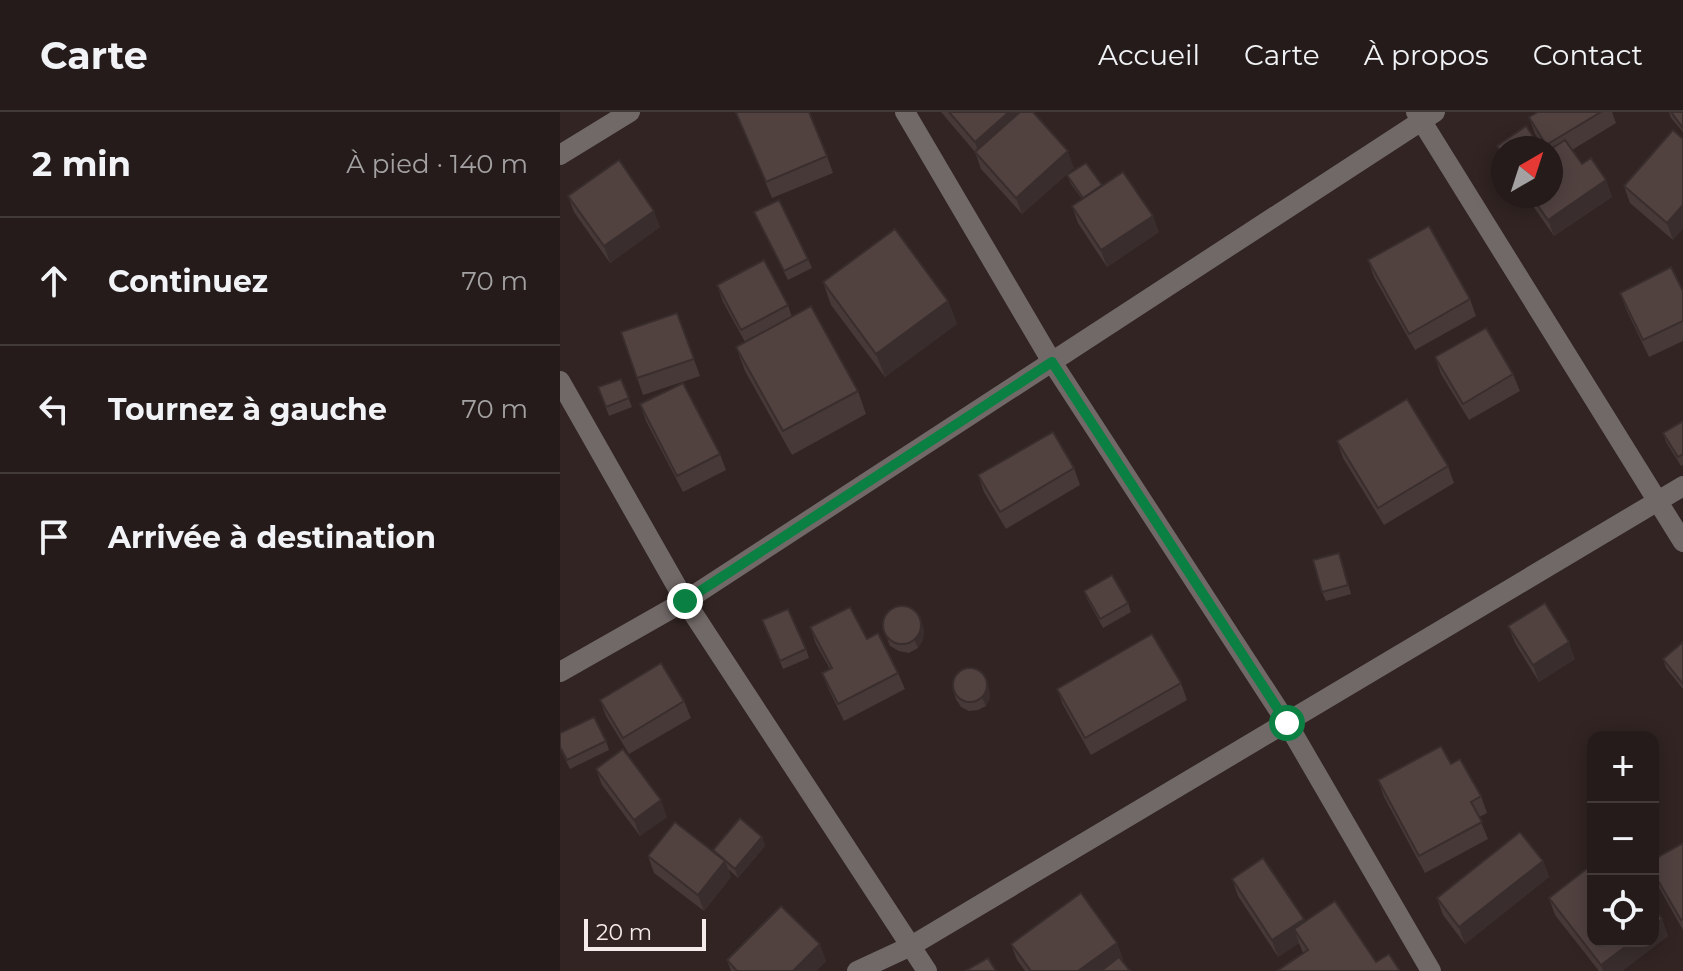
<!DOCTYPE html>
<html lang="fr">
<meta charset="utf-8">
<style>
:root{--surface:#251b1a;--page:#2d2423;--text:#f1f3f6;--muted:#a3a1a2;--line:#423939}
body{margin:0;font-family:Montserrat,sans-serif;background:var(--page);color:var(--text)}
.controls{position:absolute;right:24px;bottom:24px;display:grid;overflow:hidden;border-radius:16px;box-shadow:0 4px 20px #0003}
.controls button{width:72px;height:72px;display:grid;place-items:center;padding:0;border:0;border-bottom:2px solid var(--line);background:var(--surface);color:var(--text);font:40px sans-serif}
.compass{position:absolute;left:931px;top:24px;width:72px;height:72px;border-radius:50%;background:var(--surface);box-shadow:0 4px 20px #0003;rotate:39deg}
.scale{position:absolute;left:24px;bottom:20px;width:122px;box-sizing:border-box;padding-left:8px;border:4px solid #f5ebea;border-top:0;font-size:22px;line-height:28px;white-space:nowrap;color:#f5ebea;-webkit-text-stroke:6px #312422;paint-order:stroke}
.stop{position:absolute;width:24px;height:24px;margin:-18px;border:6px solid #0b8043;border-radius:50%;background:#fff}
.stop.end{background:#0b8043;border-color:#fff;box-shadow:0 2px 8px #0008}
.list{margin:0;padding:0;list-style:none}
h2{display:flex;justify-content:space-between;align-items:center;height:104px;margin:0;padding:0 32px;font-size:34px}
h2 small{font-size:26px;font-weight:400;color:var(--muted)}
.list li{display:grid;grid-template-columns:52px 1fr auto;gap:24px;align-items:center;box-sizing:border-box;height:128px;padding:0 32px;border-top:2px solid var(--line)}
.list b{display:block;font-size:30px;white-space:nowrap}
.list em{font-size:26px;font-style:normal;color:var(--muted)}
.icon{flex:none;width:44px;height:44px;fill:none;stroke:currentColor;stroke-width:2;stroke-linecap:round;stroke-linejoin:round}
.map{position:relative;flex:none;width:1123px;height:859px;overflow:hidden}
header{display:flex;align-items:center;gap:48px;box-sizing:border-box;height:112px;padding:0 40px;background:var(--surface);border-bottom:2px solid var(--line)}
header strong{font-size:38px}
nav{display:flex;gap:44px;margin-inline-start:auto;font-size:28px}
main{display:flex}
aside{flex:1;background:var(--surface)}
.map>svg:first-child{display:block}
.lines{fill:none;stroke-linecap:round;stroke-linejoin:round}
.minor{stroke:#716968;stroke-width:20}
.wall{fill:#463937}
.shaded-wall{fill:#392e2d}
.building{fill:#514240;stroke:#392e2d;stroke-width:2}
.route{stroke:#0b8043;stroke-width:10}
</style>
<header>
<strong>Carte</strong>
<nav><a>Accueil</a><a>Carte</a><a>À propos</a><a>Contact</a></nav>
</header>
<main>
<aside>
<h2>2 min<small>À pied · 140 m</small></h2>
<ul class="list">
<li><svg class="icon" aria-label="ahead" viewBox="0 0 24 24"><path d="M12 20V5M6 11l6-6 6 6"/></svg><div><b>Continuez</b></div><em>70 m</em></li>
<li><svg class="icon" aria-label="left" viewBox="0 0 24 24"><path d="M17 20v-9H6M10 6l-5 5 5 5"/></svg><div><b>Tournez à gauche</b></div><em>70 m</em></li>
<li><svg class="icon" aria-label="arrive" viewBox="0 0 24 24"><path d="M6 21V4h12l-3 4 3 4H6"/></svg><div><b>Arrivée à destination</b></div></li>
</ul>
</aside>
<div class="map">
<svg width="1123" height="859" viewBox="0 0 1123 859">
<rect width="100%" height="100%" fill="#312422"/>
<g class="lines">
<!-- minor -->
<g class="minor">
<polyline points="345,0 492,250 727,611 871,859"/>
<polyline points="856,0 1123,430"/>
<polyline points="0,43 70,0"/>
<polyline points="0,269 125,489 367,859"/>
<polyline points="0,560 125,489 875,0"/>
<polyline points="297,859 351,834 1123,374"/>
</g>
</g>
<!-- wall -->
<g class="wall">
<polygon points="381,0 474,0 473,1 514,56 462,102 421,57 415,40"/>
<polygon points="978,0 1052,0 1056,11 1012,38 1022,52 1046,68 1052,85 994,124 966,84 991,84 991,36 984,36 975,22 969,5"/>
<polygon points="1109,0 1123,0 1123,20 1111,6"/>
<polygon points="176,1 267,44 273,61 212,86"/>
<polygon points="1113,18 1113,128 1070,91 1064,74"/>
<polygon points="507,63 542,74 599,120 547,155 518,111 512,94 522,87 511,72"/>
<polygon points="8,84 100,115 50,151 14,100"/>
<polygon points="194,100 248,147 252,156 228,168"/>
<polygon points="808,148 910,187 916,204 855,238 814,165"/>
<polygon points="263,170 388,189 397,212 325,265 271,193"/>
<polygon points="157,173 228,193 232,205 298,279 306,302 232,343 185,259 176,235 185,230 163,190"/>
<polygon points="1123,179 1123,229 1089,245 1066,197 1060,181"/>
<polygon points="117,201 140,264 83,283 61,220"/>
<polygon points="875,245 953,262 960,279 909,308 881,262"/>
<polygon points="61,267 72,295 49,304 38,275"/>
<polygon points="80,292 160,342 166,358 123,380 86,309"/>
<polygon points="1123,309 1123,353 1121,354 1106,330 1103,321"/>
<polygon points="777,329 888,354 894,371 824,413 783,346"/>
<polygon points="514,356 520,373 446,417 424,380 418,363"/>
<polygon points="779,441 791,482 766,489 762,480"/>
<polygon points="524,479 568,491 571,500 543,516 527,487"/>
<polygon points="202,508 246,537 249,546 223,557"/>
<polygon points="361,509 364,518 363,528 358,536 349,541 339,539 330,534 323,516"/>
<polygon points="948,514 1015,547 979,570 955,531"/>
<polygon points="250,515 307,527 338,561 345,577 284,609 269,578 262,561 270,557 256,532"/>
<polygon points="1123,530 1123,577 1106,556 1103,547"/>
<polygon points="426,568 429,577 430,586 426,594 418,598 409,599 401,595 396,587 393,578"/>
<polygon points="621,571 627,588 531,643 503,593 497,577"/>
<polygon points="40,588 124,589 131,606 69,642 46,604"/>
<polygon points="0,621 46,629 49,638 10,657 0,637"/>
<polygon points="891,652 921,684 927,701 919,705 928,727 865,761 824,685 818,668"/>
<polygon points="36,657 107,705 80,724 42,673"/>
<polygon points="202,725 205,734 178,766 168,757 171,765 144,799 94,761 88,744 153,740"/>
<polygon points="1123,731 1123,818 1093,765 1093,748"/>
<polygon points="983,749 989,765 905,832 883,803 877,786"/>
<polygon points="672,767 744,807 745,810 816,850 840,859 743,841 739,831 718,845 678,784"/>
<polygon points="989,786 1102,807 1108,824 1062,859 1039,859 995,803"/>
<polygon points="557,831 563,848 562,849 570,859 465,859 457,848 451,832"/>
<polygon points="167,848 266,849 256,859 171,859"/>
</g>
<!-- shaded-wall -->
<g class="shaded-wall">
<polygon points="449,0 474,0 421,46 415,30"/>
<polygon points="508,39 514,56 462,102 456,86"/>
<polygon points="1046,68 1052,85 994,124 988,108"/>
<polygon points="1123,93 1123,117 1113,128 1107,111"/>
<polygon points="94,99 100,115 50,151 44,134"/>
<polygon points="593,104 599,120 547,155 541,138"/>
<polygon points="388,189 397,212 325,265 316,242"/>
<polygon points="361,509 364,518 363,528 358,536 354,527"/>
<polygon points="1009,530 1015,547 979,570 973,553"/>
<polygon points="426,568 429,577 430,586 426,594 422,585"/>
<polygon points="101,688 107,705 80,724 74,708"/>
<polygon points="202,725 205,734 178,766 175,757"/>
<polygon points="165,749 171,765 144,799 138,783"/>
<polygon points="983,749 989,765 905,832 899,815"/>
<polygon points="744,807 750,824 734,817 739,831 718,845 712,828"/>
<polygon points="1102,807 1108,824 1062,859 1043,859 1041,853 1073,829 1093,829 1093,814"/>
<polygon points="557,831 563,848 548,859 518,859"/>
<polygon points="260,832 266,849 256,859 233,859"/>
</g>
<!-- building -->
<g class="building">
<polygon points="178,0 249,0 267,44 206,70 176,1"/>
<polygon points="389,0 449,0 415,30"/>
<polygon points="460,0 473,0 508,39 456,86 415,40"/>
<polygon points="978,0 1041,0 986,33 969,5"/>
<polygon points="1111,0 1123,0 1123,16"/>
<polygon points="966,14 981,36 943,36 943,43 937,34"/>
<polygon points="1113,18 1123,27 1123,93 1107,111 1064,74"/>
<polygon points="1005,28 1022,52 1031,46 1046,68 988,108 971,84 991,84 991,37"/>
<polygon points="59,48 94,99 44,134 8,84"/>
<polygon points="526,51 542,73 523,86 507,63"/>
<polygon points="563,60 593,104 541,138 512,94"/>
<polygon points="219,88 248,147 224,159 194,100"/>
<polygon points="869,114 910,187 849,222 808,148"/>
<polygon points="335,117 388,189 316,242 263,170"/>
<polygon points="204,148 228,193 181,218 157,173"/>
<polygon points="1111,155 1123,179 1123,209 1083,228 1060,181"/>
<polygon points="251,194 298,279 223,319 176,235"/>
<polygon points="117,201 134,247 77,266 61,220"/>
<polygon points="926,216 953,262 903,292 875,245"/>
<polygon points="61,267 69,286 46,295 38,275"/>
<polygon points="123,271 160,342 117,364 80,292"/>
<polygon points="847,287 888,354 818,396 777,329"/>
<polygon points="1123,309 1123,342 1118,345 1103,321"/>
<polygon points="493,320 514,356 440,400 418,363"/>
<polygon points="779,441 788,473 762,480 753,448"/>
<polygon points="552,463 568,491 540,507 524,479"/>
<polygon points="985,491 1009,530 973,553 948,514"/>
<circle cx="342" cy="513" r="19"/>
<polygon points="290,495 307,527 318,521 338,561 278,592 262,561 272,556 250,515"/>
<polygon points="228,497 246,537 220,549 202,508"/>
<polygon points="592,522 621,571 525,626 497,577"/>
<polygon points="1123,530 1123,572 1103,547"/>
<polygon points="101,551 124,589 63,626 40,588"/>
<circle cx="410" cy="573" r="17"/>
<polygon points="34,605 46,629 7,648 0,635 0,621"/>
<polygon points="881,634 891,652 900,647 921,684 911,690 922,710 859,744 818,668"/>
<polygon points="63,637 101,688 74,708 36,657"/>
<polygon points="180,706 202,725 175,757 153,738"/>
<polygon points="115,710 165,749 138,783 88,744"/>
<polygon points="960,720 983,749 899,815 877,786"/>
<polygon points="1123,731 1123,807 1121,808 1093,760 1093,748"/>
<polygon points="703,746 744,807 712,828 672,767"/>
<polygon points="1033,752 1033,829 1073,829 1041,853 989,786"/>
<polygon points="521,781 557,831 518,859 471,859 451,832"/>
<polygon points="775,789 816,850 829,842 840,859 717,859 748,838 734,817"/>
<polygon points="221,794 260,832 233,859 177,859 167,848"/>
<polygon points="1093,795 1102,807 1093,814"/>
<polygon points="559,845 570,859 541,859"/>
<polygon points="428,846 436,859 405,859"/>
</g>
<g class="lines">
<!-- route -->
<polyline class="route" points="125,489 492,250 727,611"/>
</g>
</svg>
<div class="controls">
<button>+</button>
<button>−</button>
<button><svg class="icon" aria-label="locate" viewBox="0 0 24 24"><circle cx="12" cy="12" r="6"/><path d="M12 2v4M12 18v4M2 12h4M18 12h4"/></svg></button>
</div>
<svg class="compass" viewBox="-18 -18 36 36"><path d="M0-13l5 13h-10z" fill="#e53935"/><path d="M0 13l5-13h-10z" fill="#a3a1a2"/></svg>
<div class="scale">20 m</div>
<div class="stop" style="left:727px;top:611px"></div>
<div class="stop end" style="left:125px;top:489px"></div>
</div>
</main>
